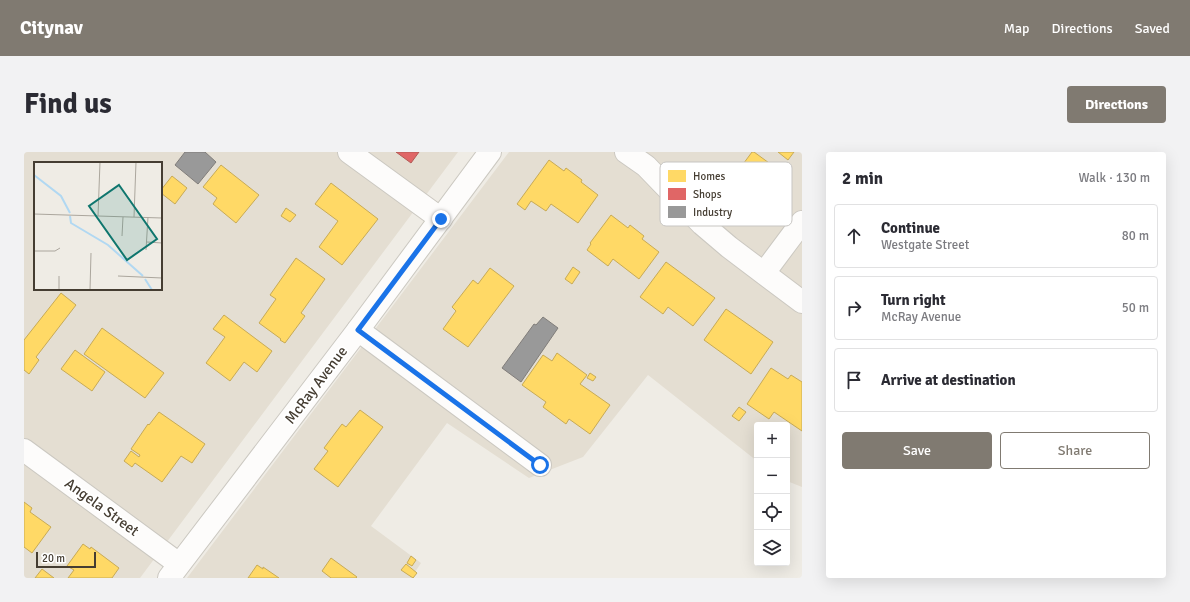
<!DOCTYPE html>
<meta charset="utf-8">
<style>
:root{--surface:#fff;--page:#f2f2f3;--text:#2b2b33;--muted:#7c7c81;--line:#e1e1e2;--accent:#807a71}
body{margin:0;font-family:Signika,sans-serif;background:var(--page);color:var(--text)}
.controls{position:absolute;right:12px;bottom:12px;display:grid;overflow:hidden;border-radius:4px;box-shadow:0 4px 16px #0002}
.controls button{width:36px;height:36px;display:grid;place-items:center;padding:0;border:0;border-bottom:1px solid var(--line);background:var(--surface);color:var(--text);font:20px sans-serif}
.scale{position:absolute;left:12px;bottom:10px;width:60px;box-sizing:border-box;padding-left:4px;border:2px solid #453d32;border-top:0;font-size:11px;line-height:14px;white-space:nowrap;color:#453d32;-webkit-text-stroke:3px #fff;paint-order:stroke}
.stop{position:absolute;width:12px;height:12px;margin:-9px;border:3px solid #1a73e8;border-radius:50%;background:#fff}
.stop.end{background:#1a73e8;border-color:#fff;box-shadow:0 1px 4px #0008}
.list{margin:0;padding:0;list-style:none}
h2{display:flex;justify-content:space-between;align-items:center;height:52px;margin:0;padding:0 16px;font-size:17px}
h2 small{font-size:13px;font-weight:400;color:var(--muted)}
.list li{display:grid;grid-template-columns:26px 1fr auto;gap:12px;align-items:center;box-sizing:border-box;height:64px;margin:0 8px 8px;padding:0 8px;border:1px solid var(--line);border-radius:4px}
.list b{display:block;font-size:15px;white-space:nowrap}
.list p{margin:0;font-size:13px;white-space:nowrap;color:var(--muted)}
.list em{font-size:13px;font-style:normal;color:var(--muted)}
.actions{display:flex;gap:8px;padding:12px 16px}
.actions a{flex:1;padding:9px 0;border:1px solid var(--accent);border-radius:4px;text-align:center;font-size:14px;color:var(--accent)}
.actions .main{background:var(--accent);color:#fff}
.icon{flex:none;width:22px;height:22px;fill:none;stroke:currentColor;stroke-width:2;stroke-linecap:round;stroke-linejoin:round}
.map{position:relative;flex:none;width:778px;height:426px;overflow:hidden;border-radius:4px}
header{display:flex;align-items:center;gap:24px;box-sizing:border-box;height:56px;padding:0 20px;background:var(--accent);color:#fff}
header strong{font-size:19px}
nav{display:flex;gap:22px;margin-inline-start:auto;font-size:14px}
.intro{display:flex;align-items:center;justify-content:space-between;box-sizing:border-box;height:96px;padding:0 24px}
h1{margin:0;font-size:28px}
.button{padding:10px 18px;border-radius:4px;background:var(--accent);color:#fff;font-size:14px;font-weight:700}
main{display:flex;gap:24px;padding:0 24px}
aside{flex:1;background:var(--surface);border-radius:4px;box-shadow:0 4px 16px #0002}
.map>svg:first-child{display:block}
.residential{fill:#e4ded2;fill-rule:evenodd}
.homes{fill:#ffd966;stroke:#c7aa56}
.shops{fill:#e06666;stroke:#b25a56}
.industry{fill:#999;stroke:#807d7a}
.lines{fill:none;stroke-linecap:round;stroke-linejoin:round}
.minor-casing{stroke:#cbc8c1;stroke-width:24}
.minor{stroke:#fdfcfb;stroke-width:22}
.route{stroke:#1a73e8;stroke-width:5}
.labels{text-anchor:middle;stroke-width:4;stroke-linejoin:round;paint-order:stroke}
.street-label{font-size:15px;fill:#453d32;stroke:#fff}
.inset-river{fill:none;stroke:#b1d8f2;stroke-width:2}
.inset-road{fill:none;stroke:#aba69d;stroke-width:1}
.view{fill:#0f766e;fill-opacity:0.15;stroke:#0f766e;stroke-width:2}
.inset-edge{fill:none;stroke:#453d32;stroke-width:2}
.key{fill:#fff;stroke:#c7c5c2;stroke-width:1}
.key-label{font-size:11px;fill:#453d32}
</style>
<header>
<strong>Citynav</strong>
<nav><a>Map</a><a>Directions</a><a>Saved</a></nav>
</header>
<div class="intro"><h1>Find us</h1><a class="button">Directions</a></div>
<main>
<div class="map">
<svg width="778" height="426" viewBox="0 0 778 426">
<rect width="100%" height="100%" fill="#efece5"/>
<!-- residential -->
<g class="residential">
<path d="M0 0H434L116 426H0ZM11 11H137V137H11Z"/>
<polygon points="485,0 778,0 778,335 763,329 763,273 733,273 733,309 624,223 559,305 505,326 423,271 347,374 397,411 387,426 163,426"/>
</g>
<!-- homes -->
<g class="homes">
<polygon points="728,0 730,0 756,19 720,67 694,47 700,39 692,34 703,18 711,23"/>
<polygon points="754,0 770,0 764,8"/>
<polygon points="525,8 540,19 542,16 558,28 557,30 574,43 554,71 527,52 522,59 507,49 501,58 493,52"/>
<polygon points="197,13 235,43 212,71 189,52 193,46 179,35"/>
<polygon points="148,24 163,36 151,52 137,41 137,38"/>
<polygon points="307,31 354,67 318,113 295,95 314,69 291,52"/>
<polygon points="262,56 272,63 266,70 257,64"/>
<polygon points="587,63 604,76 606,73 620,84 618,87 635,100 615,127 589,107 584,114 563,98 567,92 566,91"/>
<polygon points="272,106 301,127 277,161 281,164 261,191 256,188 257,187 235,171 252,147 246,143"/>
<polygon points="642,110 691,146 669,174 644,155 639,162 616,145"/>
<polygon points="549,115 556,120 548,132 541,127"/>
<polygon points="466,116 490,134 444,195 419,177 432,159 428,155 449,128 454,132"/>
<polygon points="37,141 52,153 12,205 15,208 5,222 0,218 0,188"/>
<polygon points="702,157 749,190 727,222 680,188"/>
<polygon points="200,163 248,199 233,220 220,210 206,229 182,211 201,185 189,177"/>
<polygon points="78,176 140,221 121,246 60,202"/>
<polygon points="51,198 81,220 68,239 37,217"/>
<polygon points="533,201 563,223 556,232 586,253 566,282 545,267 542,272 519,255 522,250 498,233 519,203 528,209"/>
<polygon points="747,216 764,227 767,223 778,230 778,279 750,260 745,267 723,252"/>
<polygon points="566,221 572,225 569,229 563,226"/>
<polygon points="715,255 722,260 715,269 708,264"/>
<polygon points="336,258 359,275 314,335 290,317 304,299 300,296 318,272 322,275"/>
<polygon points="135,260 181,292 168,311 157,304 138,330 111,311 108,315 100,309 107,299 115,305 116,303 107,297 124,272 125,273"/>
<polygon points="0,350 8,356 6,360 27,375 8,401 0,395"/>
<polygon points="59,392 66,397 67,395 95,416 88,426 44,426 50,418 43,414"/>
<polygon points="387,404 392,408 388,414 383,411"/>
<polygon points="307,406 333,425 332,426 307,426 298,419"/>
<polygon points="382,412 393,421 389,426 377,418"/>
<polygon points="233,413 239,417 239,415 255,426 224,426"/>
<polygon points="18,417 30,426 11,426"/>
</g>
<!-- shops -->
<polygon class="shops" points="372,0 395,0 387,11"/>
<!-- industry -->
<g class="industry">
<polygon points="161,0 181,0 192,10 174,32 151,13"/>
<polygon points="519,165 534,176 497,230 478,216 510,172 512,173"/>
</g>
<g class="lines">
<!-- minor casing -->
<g class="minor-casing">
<g id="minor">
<polyline points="325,0 417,67"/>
<polyline points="602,0 622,14 678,72 705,95 778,150"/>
<polyline points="740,121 778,70"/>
<polyline points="334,178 516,313"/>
<polyline points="0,298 155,412"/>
<polyline points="145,426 334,178 466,0"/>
</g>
</g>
<!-- minor -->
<use href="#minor" class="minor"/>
</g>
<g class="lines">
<!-- route -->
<polyline class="route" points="417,67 334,178 516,313"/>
</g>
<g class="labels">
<!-- street labels -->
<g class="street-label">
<text transform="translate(292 233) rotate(-53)" y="5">McRay Avenue</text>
<text transform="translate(78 355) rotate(36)" y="5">Angela Street</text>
</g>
</g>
<!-- overview -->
<g transform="translate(10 10)">
<rect width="128" height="128" fill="#efece5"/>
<path class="inset-river" d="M0 13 27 34 36 51M36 54 37 61 74 83 109 114M111 117 118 128"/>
<path class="inset-road" d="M0 52 128 56M64 54 66 0M100 55 102 0M88 74 89 55M113 80 128 81M112 88 114 55M0 89H21L26 86M84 114 128 116M25 128V114M56 128 57 91"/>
<path class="view" d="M85 23 123 77 93 98 55 44Z"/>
<rect width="128" height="128" class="inset-edge"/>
</g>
<!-- legend -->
<rect x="636" y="10" width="132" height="64" rx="6" class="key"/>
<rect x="644" y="18" width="18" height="12" fill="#ffd966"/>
<rect x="644" y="36" width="18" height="12" fill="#e06666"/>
<rect x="644" y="54" width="18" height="12" fill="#999"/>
<g class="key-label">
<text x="669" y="28">Homes</text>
<text x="669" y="46">Shops</text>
<text x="669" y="64">Industry</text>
</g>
</svg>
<div class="controls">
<button>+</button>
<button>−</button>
<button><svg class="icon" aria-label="locate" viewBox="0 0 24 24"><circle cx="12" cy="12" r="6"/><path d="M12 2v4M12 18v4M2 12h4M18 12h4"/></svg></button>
<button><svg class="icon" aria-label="layers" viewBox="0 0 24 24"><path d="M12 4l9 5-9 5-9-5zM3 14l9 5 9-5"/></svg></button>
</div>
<div class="scale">20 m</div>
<div class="stop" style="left:516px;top:313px"></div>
<div class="stop end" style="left:417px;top:67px"></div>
</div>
<aside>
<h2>2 min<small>Walk · 130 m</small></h2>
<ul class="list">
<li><svg class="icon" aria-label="ahead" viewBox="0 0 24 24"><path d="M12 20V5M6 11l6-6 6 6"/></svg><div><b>Continue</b><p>Westgate Street</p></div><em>80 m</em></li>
<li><svg class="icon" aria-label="right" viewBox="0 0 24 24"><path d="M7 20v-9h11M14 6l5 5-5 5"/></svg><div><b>Turn right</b><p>McRay Avenue</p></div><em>50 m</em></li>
<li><svg class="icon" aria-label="arrive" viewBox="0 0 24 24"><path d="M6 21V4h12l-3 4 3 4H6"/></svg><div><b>Arrive at destination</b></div></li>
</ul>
<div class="actions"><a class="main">Save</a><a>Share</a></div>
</aside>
</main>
